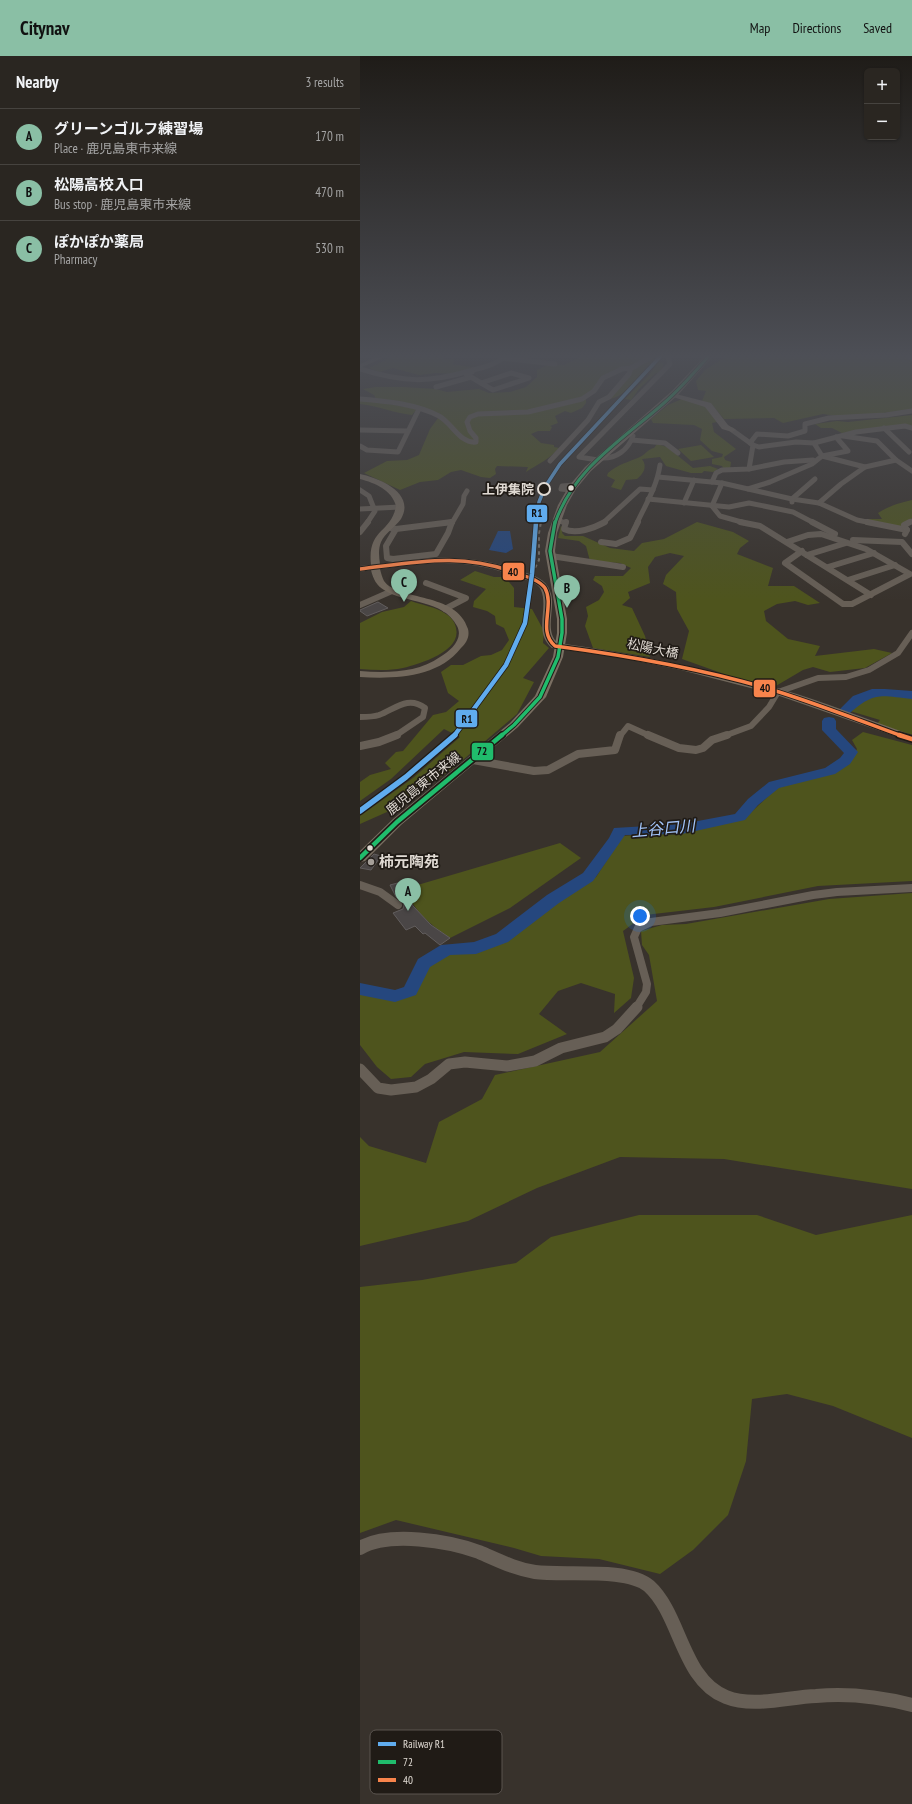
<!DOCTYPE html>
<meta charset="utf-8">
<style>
:root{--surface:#2a2621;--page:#322e2a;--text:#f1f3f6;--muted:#a5a5a5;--line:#46433f;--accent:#8abfa5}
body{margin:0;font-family:"PT Sans Narrow","Noto Sans JP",sans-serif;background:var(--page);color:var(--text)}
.controls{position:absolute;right:12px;top:12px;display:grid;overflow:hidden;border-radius:6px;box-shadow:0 1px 3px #0004}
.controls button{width:36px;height:36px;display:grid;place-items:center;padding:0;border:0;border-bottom:1px solid var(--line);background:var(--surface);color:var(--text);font:20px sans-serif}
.you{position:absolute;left:280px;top:860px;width:14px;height:14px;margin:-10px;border:3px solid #fff;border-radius:50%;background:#1a73e8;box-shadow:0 0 0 6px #1a73e833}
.badge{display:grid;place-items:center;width:26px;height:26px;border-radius:50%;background:var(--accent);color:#111;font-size:13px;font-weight:700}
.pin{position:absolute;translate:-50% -33px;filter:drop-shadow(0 1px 2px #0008)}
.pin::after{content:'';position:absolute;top:21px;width:14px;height:12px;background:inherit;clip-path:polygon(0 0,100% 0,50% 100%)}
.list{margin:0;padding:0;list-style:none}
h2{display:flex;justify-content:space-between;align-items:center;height:52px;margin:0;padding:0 16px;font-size:17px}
h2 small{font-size:13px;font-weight:400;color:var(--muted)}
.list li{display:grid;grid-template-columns:26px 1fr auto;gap:12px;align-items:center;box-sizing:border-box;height:56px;padding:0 16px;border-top:1px solid var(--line)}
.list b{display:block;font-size:15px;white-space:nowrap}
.list p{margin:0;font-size:13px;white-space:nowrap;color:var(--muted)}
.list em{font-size:13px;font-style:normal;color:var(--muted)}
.map{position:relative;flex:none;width:552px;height:1748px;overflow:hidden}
header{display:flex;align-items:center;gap:24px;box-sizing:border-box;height:56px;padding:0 20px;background:var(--accent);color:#111}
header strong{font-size:19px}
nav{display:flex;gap:22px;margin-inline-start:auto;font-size:14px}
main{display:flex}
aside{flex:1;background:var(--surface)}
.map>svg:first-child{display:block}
.green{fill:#4e541d}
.water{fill:#25477e}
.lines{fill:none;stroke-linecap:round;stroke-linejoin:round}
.river{fill:#25477e;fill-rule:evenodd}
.building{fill:#4a4646;stroke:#615d5d}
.street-far4{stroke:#675f56;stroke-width:5}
.street-far3{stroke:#675f56;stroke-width:6}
.street-far2{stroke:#675f56;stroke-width:8}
.street-far1{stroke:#675f56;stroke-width:11}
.street{stroke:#675f56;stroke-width:14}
.secondary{fill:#72685c;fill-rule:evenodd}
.primary{fill:#7a6f62;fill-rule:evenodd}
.rail-far1{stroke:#736e67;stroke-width:1.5;stroke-dasharray:3 3;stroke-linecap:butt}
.rail{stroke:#736e67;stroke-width:2;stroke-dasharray:3.5 3.5;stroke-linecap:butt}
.bus-1-far2-casing{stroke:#201b16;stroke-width:4.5}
.bus-1-far1-casing{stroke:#201b16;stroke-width:5.5}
.bus-1-casing{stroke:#201b16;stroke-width:8}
.bus-2-far1-casing{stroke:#201b16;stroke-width:5.5}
.bus-2-casing{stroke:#201b16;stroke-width:8}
.bus-1-far2{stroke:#20bc6c;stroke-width:3}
.bus-1-far1{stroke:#20bc6c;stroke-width:3.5}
.bus-1{stroke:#20bc6c;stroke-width:4.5}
.bus-2-far1{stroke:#f8844c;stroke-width:3.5}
.bus-2{stroke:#f8844c;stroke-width:4.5}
.rail-1-far2-casing{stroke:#201b16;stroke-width:5}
.rail-1-far1-casing{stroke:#201b16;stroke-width:6}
.rail-1-casing{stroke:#201b16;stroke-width:8}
.rail-1-far2{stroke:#60acee;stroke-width:3.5}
.rail-1-far1{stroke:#60acee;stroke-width:4.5}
.rail-1{stroke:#60acee;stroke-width:5.5}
.bus-dot{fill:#e0dad3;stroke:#201b16;stroke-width:1.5}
.stop-dot{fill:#201b16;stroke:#e0dad3;stroke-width:2}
.poi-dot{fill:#a59f99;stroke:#201b16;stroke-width:1.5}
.labels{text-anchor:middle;stroke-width:3.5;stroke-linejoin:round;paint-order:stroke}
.far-stop-label{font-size:13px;font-weight:bold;fill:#e0dad3;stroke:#201b16;text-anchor:end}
.far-street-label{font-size:13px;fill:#e0dad3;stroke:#201b16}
.poi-label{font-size:15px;font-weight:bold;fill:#e0dad3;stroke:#201b16;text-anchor:start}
.water-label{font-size:16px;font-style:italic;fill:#a2c4f9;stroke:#201b16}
.key{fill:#201b16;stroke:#5a544f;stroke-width:1}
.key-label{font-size:11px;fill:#e0dad3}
.line-badge{stroke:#201b16;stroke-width:1.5}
.pale-badge-label{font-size:11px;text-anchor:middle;font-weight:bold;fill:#111}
</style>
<header>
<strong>Citynav</strong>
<nav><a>Map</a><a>Directions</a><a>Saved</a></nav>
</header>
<main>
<aside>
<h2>Nearby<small>3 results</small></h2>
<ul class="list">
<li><span class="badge">A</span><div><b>グリーンゴルフ練習場</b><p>Place · 鹿児島東市来線</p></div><em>170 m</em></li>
<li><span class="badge">B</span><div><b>松陽高校入口</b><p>Bus stop · 鹿児島東市来線</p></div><em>470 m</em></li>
<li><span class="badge">C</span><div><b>ぽかぽか薬局</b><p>Pharmacy</p></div><em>530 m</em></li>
</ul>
</aside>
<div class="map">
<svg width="552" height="1748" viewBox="0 0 552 1748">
<rect width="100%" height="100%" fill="#38322c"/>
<!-- green -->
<g class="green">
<polygon points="32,301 82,301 84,304 96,302 92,308 118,312 95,318 76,317 59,319 33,312 19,316 9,312"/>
<path d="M221 301H289L243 322 226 342V347L222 352 211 357 205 355 195 360 198 367 190 370 192 371 190 375H178L171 378 181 387 194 389V391L199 392C190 403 178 408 166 416L168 411 137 410 135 413 136 418 130 422 121 421 101 414 91 416 78 424 60 426 40 434 4 417 27 405 47 404 59 399 70 373 81 358 58 350 16 343 14 339 3 333 16 331H43L76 333 87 336 119 333 129 337 150 336 166 331 177 321V314L190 308 204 309Z"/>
<polygon points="366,301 546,301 552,306 552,354 483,361 463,358 423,367 414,362 364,363 353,350 342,345 346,335 338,334 336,325 345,314"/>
<path d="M291 302 304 308 299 318 296 317 279 333 271 344 265 343 288 320 296 310 288 309C279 322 265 341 249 343L274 312Z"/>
<path d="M0 343 57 353 52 359C34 357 18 350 0 348Z"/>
<polygon points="322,343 346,350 357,366 352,367 354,376 376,393 364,401 365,404 371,406 370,413 364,413 362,410 352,408 352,403 362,401 363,398 352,395 340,384 342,373 334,369 293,367 291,363 308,349"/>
<polygon points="552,359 552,371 482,377 472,372 461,372 455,368 477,365 488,366"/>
<path d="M297 388 307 391 333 412 350 410 358 413 353 416 344 415 342 417H331L306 410 300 401 282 403C288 411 283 418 277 423L266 424 261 434 251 431 255 424 247 420 248 417C258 408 269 406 280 401 286 398 288 393 294 392Z"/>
<polygon points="341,389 354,401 331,405 318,393"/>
<path d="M552 444V462L544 471 501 463H522L518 457C529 450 539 447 552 444Z"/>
<polygon points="337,466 373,476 389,485 380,492 377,498 413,512 408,530 434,530 460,547 448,549 435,545 417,548 404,555 406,565 428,583 460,590 455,600 514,593 532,597 505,612 470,616 453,611 443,614 409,634 322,603 329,575 317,553 316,536 303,528 306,519 324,500 310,497 295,501 288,511 290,527 268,536 270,542 262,549 272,552 285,580 290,601 233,592 225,570 228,560 226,551 239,544 244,536 242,530 233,524 235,520 263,520 271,512 260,507 230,505 226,490 219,485 198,482 201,470 203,472 202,477 205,480 223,480 250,492 274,495 282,487 304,483"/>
<polygon points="115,515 134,521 145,521 154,532 154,551 172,553 184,575 183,587 189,592 163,622 174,626 157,658 91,714 27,756 0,768 0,760 53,722 100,681 84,673 31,723 0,745 0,726 10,719 31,713 25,707 36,696 43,695 73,659 86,656 99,645 88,637 81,616 91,609 103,609 121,600 131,599 142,594 149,584 144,572 136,568 135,560 127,555 113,551 114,545 126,533 100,524"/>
<path d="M51 545C62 549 76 551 86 558 91 561 95 566 96 572 102 595 60 608 43 612 29 615 14 614 0 613V567L22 556 44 551Z"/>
<polygon points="520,638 552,640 552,679 517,668 520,664 490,655 508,640"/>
<polygon points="503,676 552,689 552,825 458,830 354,851 285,859 263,875 274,922 271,942 254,957 255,938 221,927 198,935 179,958 207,978 158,998 104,996 65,1008 51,1021 31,1023 17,1011 0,989 0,937 35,945 52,939 67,910 86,898 118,895 147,884 198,844 236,821 263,780 323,776 384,763 417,732 470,718 488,709 497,693 492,684"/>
<path d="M200 787 221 802 150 852 90 882C69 868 56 856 44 833Z"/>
<polygon points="552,837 552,1133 364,1103 260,1101 177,1132 108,1165 0,1190 0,1081 9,1090 66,1107 79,1066 122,1043 135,1019 240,996 297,945 289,899 282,889 281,875 302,869 326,868 469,843"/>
<polygon points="279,1159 397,1159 456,1179 552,1159 552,1382 473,1350 427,1338 392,1343 386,1405 368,1459 333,1494 300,1518 239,1503 181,1500 154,1492 36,1464 0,1477 0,1231 62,1224 156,1207 191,1181"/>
</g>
<!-- water -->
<polygon class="water" points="138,475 150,475 153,493 146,497 129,494"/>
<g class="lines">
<!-- river -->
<g class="river">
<path d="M512 633H525L552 635V643C521 640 515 635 490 657H480L479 654 493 640Z"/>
<polygon points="469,661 474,662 476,665 476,673 498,696 490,708 475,718 419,732 398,749 385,764 322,778 265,779 233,825 199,847 148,886 116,898 90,899 70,911 56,939 35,946 0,939 0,927 35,934 44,931 58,903 81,889 114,886 136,878 187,839 223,817 249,782 254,772 322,768 375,758 388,743 409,726 465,712 480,702 484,697 462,674 462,665 464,662"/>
</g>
</g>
<!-- building -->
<g class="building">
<polygon points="18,546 28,552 7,560 0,555 0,554"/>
<polygon points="14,798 21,800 11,814 0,812"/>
<polygon points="45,825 49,832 44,833 53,850 71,869 90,882 80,889 65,877 63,878 55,870 46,874 33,857 43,853 44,849 42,845 36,841 30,829"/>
</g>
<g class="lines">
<!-- street-far4 -->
<g class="street-far4">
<polyline points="549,301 552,303"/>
<polyline points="142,302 195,308"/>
<path d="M0 313C44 327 69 327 113 314 124 311 135 309 144 301"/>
<polyline points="112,316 106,318 121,327"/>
<polygon points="151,317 169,322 133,334 121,327"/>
<polyline points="76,331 111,321"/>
<path d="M0 343C26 345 56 348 79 360 92 367 100 388 116 386V382L110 375 107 366 110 361 118 358 168 356 222 343 234 335 243 322 262 313 271 312 291 301"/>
<polyline points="524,372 549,396"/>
<polyline points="0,374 48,375"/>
<polyline points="372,374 393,389 399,391 436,386 454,387"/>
<polyline points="483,380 517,385 536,404 552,415"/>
<polyline points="272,384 305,387 318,397"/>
<polyline points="390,387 397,378 428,380 445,375 445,368 469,362 526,359 552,355"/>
<polyline points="0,390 7,394 38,396 59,353"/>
<path d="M241 402C256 403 268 394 273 380"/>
<polyline points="238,404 219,401 310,308 308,301"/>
<polyline points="190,405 228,364 239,346 249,341 269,318 271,312 276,310"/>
<polyline points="505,411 462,400 454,387 496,376 545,370 552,372"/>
<polyline points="389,413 393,389"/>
<polyline points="298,421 362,427 432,443 459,447 481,428 505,411 536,404"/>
<polyline points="352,426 356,417 362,414 389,413 424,406 453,404"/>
<polyline points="388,433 410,426 452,408 462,400 488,395 476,381"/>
<polyline points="0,434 9,440 15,455 7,467"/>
<polyline points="210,434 201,433 202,430 214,429"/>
<polyline points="288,443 369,451 389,447 433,456 454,467"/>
<polyline points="432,446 432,443 455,423"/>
<polyline points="324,447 334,424"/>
<polyline points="459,447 497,464 512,467"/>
<polyline points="352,450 360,460 385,467"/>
<polyline points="352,450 362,427"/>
<polyline points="0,453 40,451"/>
<polyline points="196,464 206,467"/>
<polyline points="84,467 92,466"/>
<polyline points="92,467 103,448 104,440 107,435"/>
<polyline points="243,467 280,433 293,434"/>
<path d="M277 467C286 448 297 430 300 409"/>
<polyline points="548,467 552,465"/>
</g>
<!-- street-far3 -->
<g class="street-far3">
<path d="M206 466 204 473C216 479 234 472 245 466"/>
<polyline points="380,466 400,470 511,539"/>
<polyline points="452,466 475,478"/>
<polyline points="507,466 547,474"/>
<polyline points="30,472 36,473 92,466"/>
<polyline points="36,473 26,490 27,502 33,503 76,498 88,477 92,466"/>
<polyline points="0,476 8,466"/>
<polyline points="545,478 547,474 544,469 550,466"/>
<polyline points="493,484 542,486 552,498"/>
<polyline points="241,486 256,488 270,482 278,466"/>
<polyline points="427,486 448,479 461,478 506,493 550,518 492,548 483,548 425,507 442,495"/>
<polyline points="447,499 486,487"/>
<polyline points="191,500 263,511"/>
<polyline points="468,511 514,497"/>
<polyline points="488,524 535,509"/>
<polyline points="66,527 106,542 85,553"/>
<polyline points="0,549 32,535"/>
<path d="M0 661C6 661 13 661 19 659 35 653 48 639 65 652L63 661 35 680"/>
<polyline points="260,680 268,670 290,680"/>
<polyline points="364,680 391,670 409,651 418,636 458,622 486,621 509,614 538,597 552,577"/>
</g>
<!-- street-far2 -->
<g class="street-far2">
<polyline points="288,679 319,692 336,694 343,692 352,684 367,679"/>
<polyline points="0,690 19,686 37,679"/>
<polyline points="113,704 174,715 188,714 218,698 255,694 260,679"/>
<polyline points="0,829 20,836 38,849"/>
<polyline points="276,952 286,936 287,928 274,881 278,872 291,866 360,857 453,839 477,836 552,832"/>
</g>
<!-- street-far1 -->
<polyline class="street-far1" points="0,1013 18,1032 31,1034 56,1031 71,1023 89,1008 105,1006 147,1010 175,1005 201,992 245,981 257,973 277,951"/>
<!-- street -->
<path class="street" d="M0 1492C29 1475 89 1485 119 1496 138 1504 155 1513 175 1516 204 1520 267 1511 289 1530 321 1559 322 1624 366 1641 393 1652 428 1641 456 1640 488 1637 521 1641 552 1649"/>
<!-- secondary -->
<g class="secondary">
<polygon points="17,301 25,301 0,312 0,308"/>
<polygon points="312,337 351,347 368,369 376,374 372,376 362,373 345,351 310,340 308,339"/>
<path d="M0 418C19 422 56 437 41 463 35 471 25 477 21 486 18 493 19 501 20 508 74 500 111 497 164 516 174 520 186 523 190 535 197 550 183 575 198 587 273 597 347 613 420 633 465 646 508 664 552 679V686L414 638 321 614 257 601 192 592C173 576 189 553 181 534 178 526 166 524 158 521 108 502 72 506 20 513 21 517 22 521 24 525 38 545 97 536 108 573 110 581 106 587 101 592 78 622 34 623 0 621V615C26 617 58 617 80 601 90 595 104 583 97 570 83 543 46 548 24 534 17 530 13 523 11 514L0 516V510L11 509C7 472 31 478 36 450 32 434 15 427 0 423Z"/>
</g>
<!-- primary -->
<polygon class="primary" points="344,301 352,301 318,339 231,415 216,433 207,449 197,477 195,495 207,563 207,577 203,601 186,641 158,671 41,769 5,805 0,806 0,795 33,763 150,667 175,640 193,601 197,577 197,563 185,495 188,477 198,449 209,430 225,411 312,335"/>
<!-- rail-far1 -->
<polyline class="rail-far1" points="181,467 182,463"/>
<!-- rail -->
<polyline class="rail" points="172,518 179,504 179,477 181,466"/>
<!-- bus-1-far2 casing -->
<g class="bus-1-far2-casing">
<path id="bus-1-far2" d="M195 467C214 412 262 384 304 347 320 333 334 317 348 301"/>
</g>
<!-- bus-1-far1 casing -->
<g class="bus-1-far1-casing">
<polyline id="bus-1-far1" points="141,680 154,669 180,641 198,601 202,577 202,563 190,495 195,466"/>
</g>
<!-- bus-1 casing -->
<g class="bus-1-casing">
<polyline id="bus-1" points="0,802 37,766 142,679"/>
</g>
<!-- bus-2-far1 casing -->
<g class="bus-2-far1-casing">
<path id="bus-2-far1" d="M0 513C58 506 102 496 159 518 168 521 179 524 185 532 195 550 177 575 195 590 270 600 346 613 419 636 460 649 501 665 542 680"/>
</g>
<!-- bus-2 casing -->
<g class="bus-2-casing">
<polyline id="bus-2" points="539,679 552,683"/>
</g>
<!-- bus-1-far2 -->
<use href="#bus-1-far2" class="bus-1-far2"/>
<!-- bus-1-far1 -->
<use href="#bus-1-far1" class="bus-1-far1"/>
<!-- bus-1 -->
<use href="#bus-1" class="bus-1"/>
<!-- bus-2-far1 -->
<use href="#bus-2-far1" class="bus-2-far1"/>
<!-- bus-2 -->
<use href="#bus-2" class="bus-2"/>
<!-- rail-1-far2 casing -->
<g class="rail-1-far2-casing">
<polyline id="rail-1-far2" points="176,467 179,446 185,431 200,408 300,301"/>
</g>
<!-- rail-1-far1 casing -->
<g class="rail-1-far1-casing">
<polyline id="rail-1-far1" points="94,680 146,609 165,567 172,518 176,466"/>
</g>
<!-- rail-1 casing -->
<g class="rail-1-casing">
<polyline id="rail-1" points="0,755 46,721 95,679"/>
</g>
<!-- rail-1-far2 -->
<use href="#rail-1-far2" class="rail-1-far2"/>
<!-- rail-1-far1 -->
<use href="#rail-1-far1" class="rail-1-far1"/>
<!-- rail-1 -->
<use href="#rail-1" class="rail-1"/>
</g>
<!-- sky -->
<linearGradient id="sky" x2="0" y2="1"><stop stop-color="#1f1c18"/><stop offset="0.55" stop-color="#4d4f56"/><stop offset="1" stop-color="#4d4f56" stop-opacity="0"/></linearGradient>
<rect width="552" height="545" fill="url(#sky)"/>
<!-- markers -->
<g class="bus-dot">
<circle cx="211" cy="432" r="3.5"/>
<circle cx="10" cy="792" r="3.5"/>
</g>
<circle class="stop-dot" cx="184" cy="433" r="6"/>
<circle class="poi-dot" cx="11" cy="806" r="4"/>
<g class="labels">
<!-- far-stop labels -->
<g class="far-stop-label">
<text x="174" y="438">上伊集院</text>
</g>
<!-- far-street labels -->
<g class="far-street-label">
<text transform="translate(293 592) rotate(12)" y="5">松陽大橋</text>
<text transform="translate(63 727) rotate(-39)" y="5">鹿児島東市来線</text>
</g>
<!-- poi labels -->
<g class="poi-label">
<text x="19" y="811">柿元陶苑</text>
</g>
<!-- water labels -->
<g class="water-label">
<text transform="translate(303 772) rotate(-5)" y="6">上谷口川</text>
</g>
</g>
<!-- legend -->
<rect x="10" y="1674" width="132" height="64" rx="6" class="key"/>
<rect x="18" y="1686" width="18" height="4" fill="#60acee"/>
<rect x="18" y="1704" width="18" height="4" fill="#20bc6c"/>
<rect x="18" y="1722" width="18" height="4" fill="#f8844c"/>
<g class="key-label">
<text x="43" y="1692">Railway R1</text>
<text x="43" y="1710">72</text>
<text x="43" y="1728">40</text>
</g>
<g class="line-badge">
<rect x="166" y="448" width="22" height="19" rx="4" fill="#60acee"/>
<rect x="142" y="506" width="23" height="19" rx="4" fill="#f8844c"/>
<rect x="393" y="623" width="23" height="19" rx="4" fill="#f8844c"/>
<rect x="95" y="653" width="23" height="19" rx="4" fill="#60acee"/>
<rect x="111" y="686" width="23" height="19" rx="4" fill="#20bc6c"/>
</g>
<g class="pale-badge-label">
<text x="177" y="461">R1</text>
<text x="153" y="520">40</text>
<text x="405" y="636">40</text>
<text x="107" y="667">R1</text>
<text x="122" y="699">72</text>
</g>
</svg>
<div class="controls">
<button>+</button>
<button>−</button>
</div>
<div class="you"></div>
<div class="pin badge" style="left:48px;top:855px">A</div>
<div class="pin badge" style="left:207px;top:552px">B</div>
<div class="pin badge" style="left:44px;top:546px">C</div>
</div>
</main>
